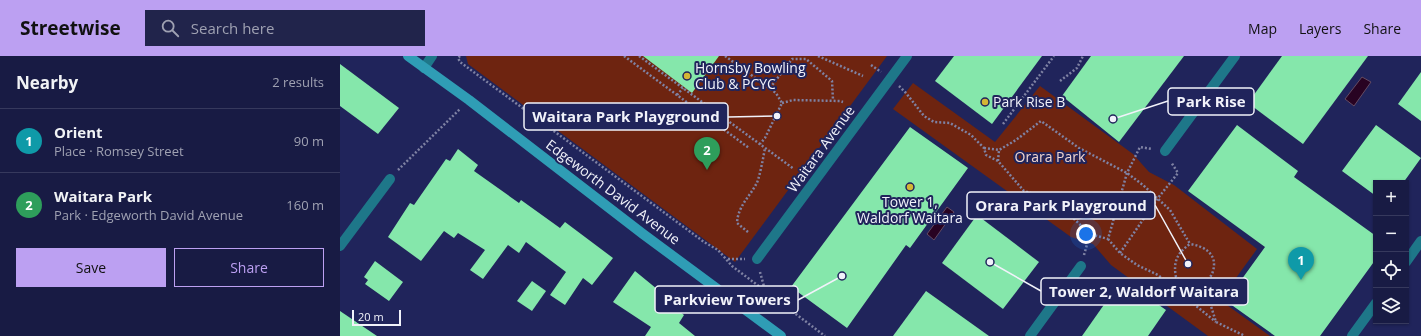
<!DOCTYPE html>
<meta charset="utf-8">
<style>
:root{--surface:#181b44;--page:#21244b;--text:#f1f3f6;--muted:#9fa1b2;--line:#36395d;--accent:#bca0f2}
body{margin:0;font-family:"Open Sans",sans-serif;background:var(--page);color:var(--text)}
.controls{position:absolute;right:12px;bottom:12px;display:grid;overflow:hidden;border-radius:0px;box-shadow:0 1px 3px #0004}
.controls button{width:36px;height:36px;display:grid;place-items:center;padding:0;border:0;border-bottom:1px solid var(--line);background:var(--surface);color:var(--text);font:20px sans-serif}
.scale{position:absolute;left:12px;bottom:10px;width:49px;box-sizing:border-box;padding-left:4px;border:2px solid #f1f2fa;border-top:0;font-size:11px;line-height:14px;white-space:nowrap;color:#f1f2fa;-webkit-text-stroke:3px #20245b;paint-order:stroke}
.you{position:absolute;left:746px;top:178px;width:14px;height:14px;margin:-10px;border:3px solid #fff;border-radius:50%;background:#1a73e8;box-shadow:0 0 0 6px #1a73e833}
.badge{display:grid;place-items:center;width:26px;height:26px;border-radius:50%;background:var(--accent);color:#fff;font-size:13px;font-weight:700}
.pin{position:absolute;translate:-50% -33px;filter:drop-shadow(0 1px 2px #0008)}
.pin::after{content:'';position:absolute;top:21px;width:14px;height:12px;background:inherit;clip-path:polygon(0 0,100% 0,50% 100%)}
.list{margin:0;padding:0;list-style:none}
h2{display:flex;justify-content:space-between;align-items:center;height:52px;margin:0;padding:0 16px;font-size:17px}
h2 small{font-size:13px;font-weight:400;color:var(--muted)}
.list li{display:grid;grid-template-columns:26px 1fr auto;gap:12px;align-items:center;box-sizing:border-box;height:64px;padding:0 16px;border-top:1px solid var(--line)}
.list b{display:block;font-size:15px;white-space:nowrap}
.list p{margin:0;font-size:13px;white-space:nowrap;color:var(--muted)}
.list em{font-size:13px;font-style:normal;color:var(--muted)}
.actions{display:flex;gap:8px;padding:12px 16px}
.actions a{flex:1;padding:9px 0;border:1px solid var(--accent);border-radius:0px;text-align:center;font-size:14px;color:var(--accent)}
.actions .main{background:var(--accent);color:#111}
.icon{flex:none;width:22px;height:22px;fill:none;stroke:currentColor;stroke-width:2;stroke-linecap:round;stroke-linejoin:round}
.map{position:relative;flex:none;width:1081px;height:280px;overflow:hidden}
header{display:flex;align-items:center;gap:24px;box-sizing:border-box;height:56px;padding:0 20px;background:var(--accent);color:#111}
header strong{font-size:19px}
nav{display:flex;gap:22px;margin-inline-start:auto;font-size:14px}
.search{width:280px;height:36px;background:var(--page);display:flex;align-items:center;gap:10px;box-sizing:border-box;padding:0 14px;border-radius:0px;color:var(--muted);font-size:15px}
main{display:flex}
aside{flex:1;background:var(--surface)}
.map>svg:first-child{display:block}
.green{fill:#6e2410}
.water{fill:#280322;stroke:#644b63}
.building{fill:#85e7ab}
.lines{fill:none;stroke-linecap:round;stroke-linejoin:round}
.path{stroke:#7f82a3;stroke-width:2.5;stroke-dasharray:2 2;stroke-linecap:butt}
.street{stroke:#1e7789;stroke-width:10}
.secondary{stroke:#2f9db5;stroke-width:10}
.poi-dot{fill:#d4b635;stroke:#20245b;stroke-width:1.5}
.labels{text-anchor:middle;stroke-width:4;stroke-linejoin:round;paint-order:stroke}
.poi-label{font-size:14px;fill:#f1f2fa;stroke:#20245b;text-anchor:start}
.street-label{font-size:14px;fill:#f1f2fa;stroke:#20245b}
.park-label{font-size:14px;fill:#f1d6cf;stroke:#20245b}
.leader{fill:none;stroke:#f1f2fa;stroke-width:1.5}
.callout-dot{fill:#f1f2fa;stroke:#20245b;stroke-width:1.5}
.callout{fill:#20245b;stroke:#f1f2fa;stroke-width:1.5}
.callout-label{font-size:15px;text-anchor:middle;font-weight:bold;fill:#f1f2fa}
</style>
<header>
<strong>Streetwise</strong>
<div class="search"><svg class="icon" aria-label="search" viewBox="0 0 24 24"><circle cx="10" cy="10" r="6"/><path d="M15 15l6 6"/></svg>Search here</div>
<nav><a>Map</a><a>Layers</a><a>Share</a></nav>
</header>
<main>
<aside>
<h2>Nearby<small>2 results</small></h2>
<ul class="list">
<li><span class="badge" style="background:#0f9aa8">1</span><div><b>Orient</b><p>Place · Romsey Street</p></div><em>90 m</em></li>
<li><span class="badge" style="background:#2e9e5b">2</span><div><b>Waitara Park</b><p>Park · Edgeworth David Avenue</p></div><em>160 m</em></li>
</ul>
<div class="actions"><a class="main">Save</a><a>Share</a></div>
</aside>
<div class="map">
<svg width="1081" height="280" viewBox="0 0 1081 280">
<rect width="100%" height="100%" fill="#20245b"/>
<!-- green -->
<g class="green">
<polygon points="126,0 547,0 395,206 128,8"/>
<polygon points="573,27 655,86 700,30 793,98 809,116 834,129 917,193 880,244 930,280 868,280 771,209 753,188 731,181 553,53"/>
</g>
<!-- water -->
<g class="water">
<polygon points="1022,21 1031,26 1014,50 1005,43"/>
<polygon points="607,151 614,156 594,184 587,178"/>
</g>
<!-- building -->
<g class="building">
<polygon points="303,0 379,0 352,37"/>
<polygon points="614,0 702,0 652,68 595,25"/>
<polygon points="751,0 844,0 779,86 722,40"/>
<polygon points="942,0 1028,0 963,88 908,47"/>
<polygon points="0,8 59,52 38,78 0,50"/>
<polygon points="1081,16 1081,65 1058,48"/>
<polygon points="897,69 958,115 954,121 1036,180 1036,203 980,280 935,280 886,245 925,191 848,135"/>
<polygon points="1036,69 1081,102 1063,127 1036,127 1036,140 1002,115"/>
<polygon points="570,71 628,112 570,192 566,189 507,272 451,231"/>
<polygon points="118,93 138,109 134,115 179,147 181,144 220,172 225,166 273,202 252,229 243,222 225,249 210,239 226,216 186,186 179,197 168,189 143,223 130,214 145,194 118,177 114,182 104,175 81,205 48,181 70,147 74,149 106,103 110,105"/>
<polygon points="637,159 699,206 663,253 602,207"/>
<polygon points="35,205 63,226 49,245 25,228 28,224 24,221"/>
<polygon points="295,215 317,233 316,234 333,247 331,249 344,259 339,267 355,280 305,280 311,271 273,246"/>
<polygon points="782,223 826,254 808,280 742,280"/>
<polygon points="192,225 206,235 192,255 177,245"/>
<polygon points="586,235 649,280 553,280"/>
<polygon points="0,255 37,280 0,280"/>
</g>
<g class="lines">
<!-- path -->
<g class="path">
<polyline points="120,0 118,2 120,6 192,59 201,63 207,70 364,186 378,194 392,210 485,280"/>
<polyline points="284,0 409,92"/>
<polyline points="299,0 454,113"/>
<polyline points="385,0 436,37 442,47 425,82 420,88"/>
<polyline points="478,0 523,20"/>
<polyline points="531,9 541,16"/>
<polyline points="720,25 737,12 743,0"/>
<polyline points="559,30 566,37 584,60 594,66 610,67 631,79 644,92 646,99 658,105 684,135 714,144 750,178 768,183 787,117 800,91 812,93"/>
<polyline points="430,32 452,3 466,3 492,25 493,44"/>
<polyline points="337,39 343,32"/>
<polyline points="442,47 453,44 500,45 503,46"/>
<polyline points="663,68 714,0"/>
<path d="M644 92 659 94 676 84 701 65 739 92 787 117 803 129 830 154 850 188C837 197 833 206 836 221L849 232C853 231 860 230 864 228 868 225 872 219 873 215 878 198 864 190 850 188"/>
<polyline points="658,105 659,94"/>
<polyline points="58,114 120,53"/>
<path d="M408 176 397 167C398 148 413 138 418 124 421 114 423 103 425 92"/>
<polyline points="768,183 780,197 797,209 818,219 876,266"/>
<polyline points="780,197 818,142 838,117 831,106"/>
<polyline points="744,199 750,178"/>
<polyline points="388,203 405,203"/>
<polyline points="420,216 425,234"/>
<polyline points="864,228 876,266 905,280"/>
</g>
<!-- street -->
<g class="street">
<polyline points="84,12 92,0"/>
<polyline points="825,95 895,0"/>
<polyline points="0,190 50,123"/>
<polyline points="417,203 567,0"/>
<polyline points="1066,206 1081,185"/>
<polyline points="690,280 741,210"/>
<polyline points="1012,280 1036,247"/>
</g>
<!-- secondary -->
<polyline class="secondary" points="68,0 129,44 303,178 441,280"/>
</g>
<!-- markers -->
<g class="poi-dot">
<circle cx="347" cy="20" r="4"/>
<circle cx="645" cy="46" r="4"/>
<circle cx="570" cy="131" r="4"/>
</g>
<g class="labels">
<!-- poi labels -->
<g class="poi-label">
<text x="355" y="17">Hornsby Bowling<tspan x="355" dy="16">Club &amp; PCYC</tspan></text>
<text x="653" y="51">Park Rise B</text>
<text x="570" y="151" text-anchor="middle">Tower 1,<tspan x="570" dy="16">Waldorf Waitara</tspan></text>
</g>
<!-- street labels -->
<g class="street-label">
<text transform="translate(481 93) rotate(-54)" y="5">Waitara Avenue</text>
<text transform="translate(273 136) rotate(37)" y="5">Edgeworth David Avenue</text>
</g>
<!-- park labels -->
<g class="park-label">
<text x="710" y="106">Orara Park</text>
</g>
</g>
<!-- callouts -->
<path class="leader" d="M773 63L828 45M437 60L388 61M848 208L815 149M650 206L701 235M502 220L458 244"/>
<g class="callout-dot">
<circle cx="773" cy="63" r="4"/>
<circle cx="437" cy="60" r="4"/>
<circle cx="848" cy="208" r="4"/>
<circle cx="650" cy="206" r="4"/>
<circle cx="502" cy="220" r="4"/>
</g>
<g class="callout">
<rect x="828" y="32" width="86" height="27" rx="4"/>
<rect x="184" y="47" width="204" height="27" rx="4"/>
<rect x="627" y="136" width="188" height="27" rx="4"/>
<rect x="701" y="222" width="207" height="27" rx="4"/>
<rect x="315" y="230" width="143" height="27" rx="4"/>
</g>
<g class="callout-label">
<text x="871" y="51">Park Rise</text>
<text x="286" y="66">Waitara Park Playground</text>
<text x="721" y="155">Orara Park Playground</text>
<text x="804" y="241">Tower 2, Waldorf Waitara</text>
<text x="387" y="249">Parkview Towers</text>
</g>
</svg>
<div class="controls">
<button>+</button>
<button>−</button>
<button><svg class="icon" aria-label="locate" viewBox="0 0 24 24"><circle cx="12" cy="12" r="6"/><path d="M12 2v4M12 18v4M2 12h4M18 12h4"/></svg></button>
<button><svg class="icon" aria-label="layers" viewBox="0 0 24 24"><path d="M12 4l9 5-9 5-9-5zM3 14l9 5 9-5"/></svg></button>
</div>
<div class="scale">20 m</div>
<div class="you"></div>
<div class="pin badge" style="left:961px;top:224px;background:#0f9aa8">1</div>
<div class="pin badge" style="left:367px;top:114px;background:#2e9e5b">2</div>
</div>
</main>
